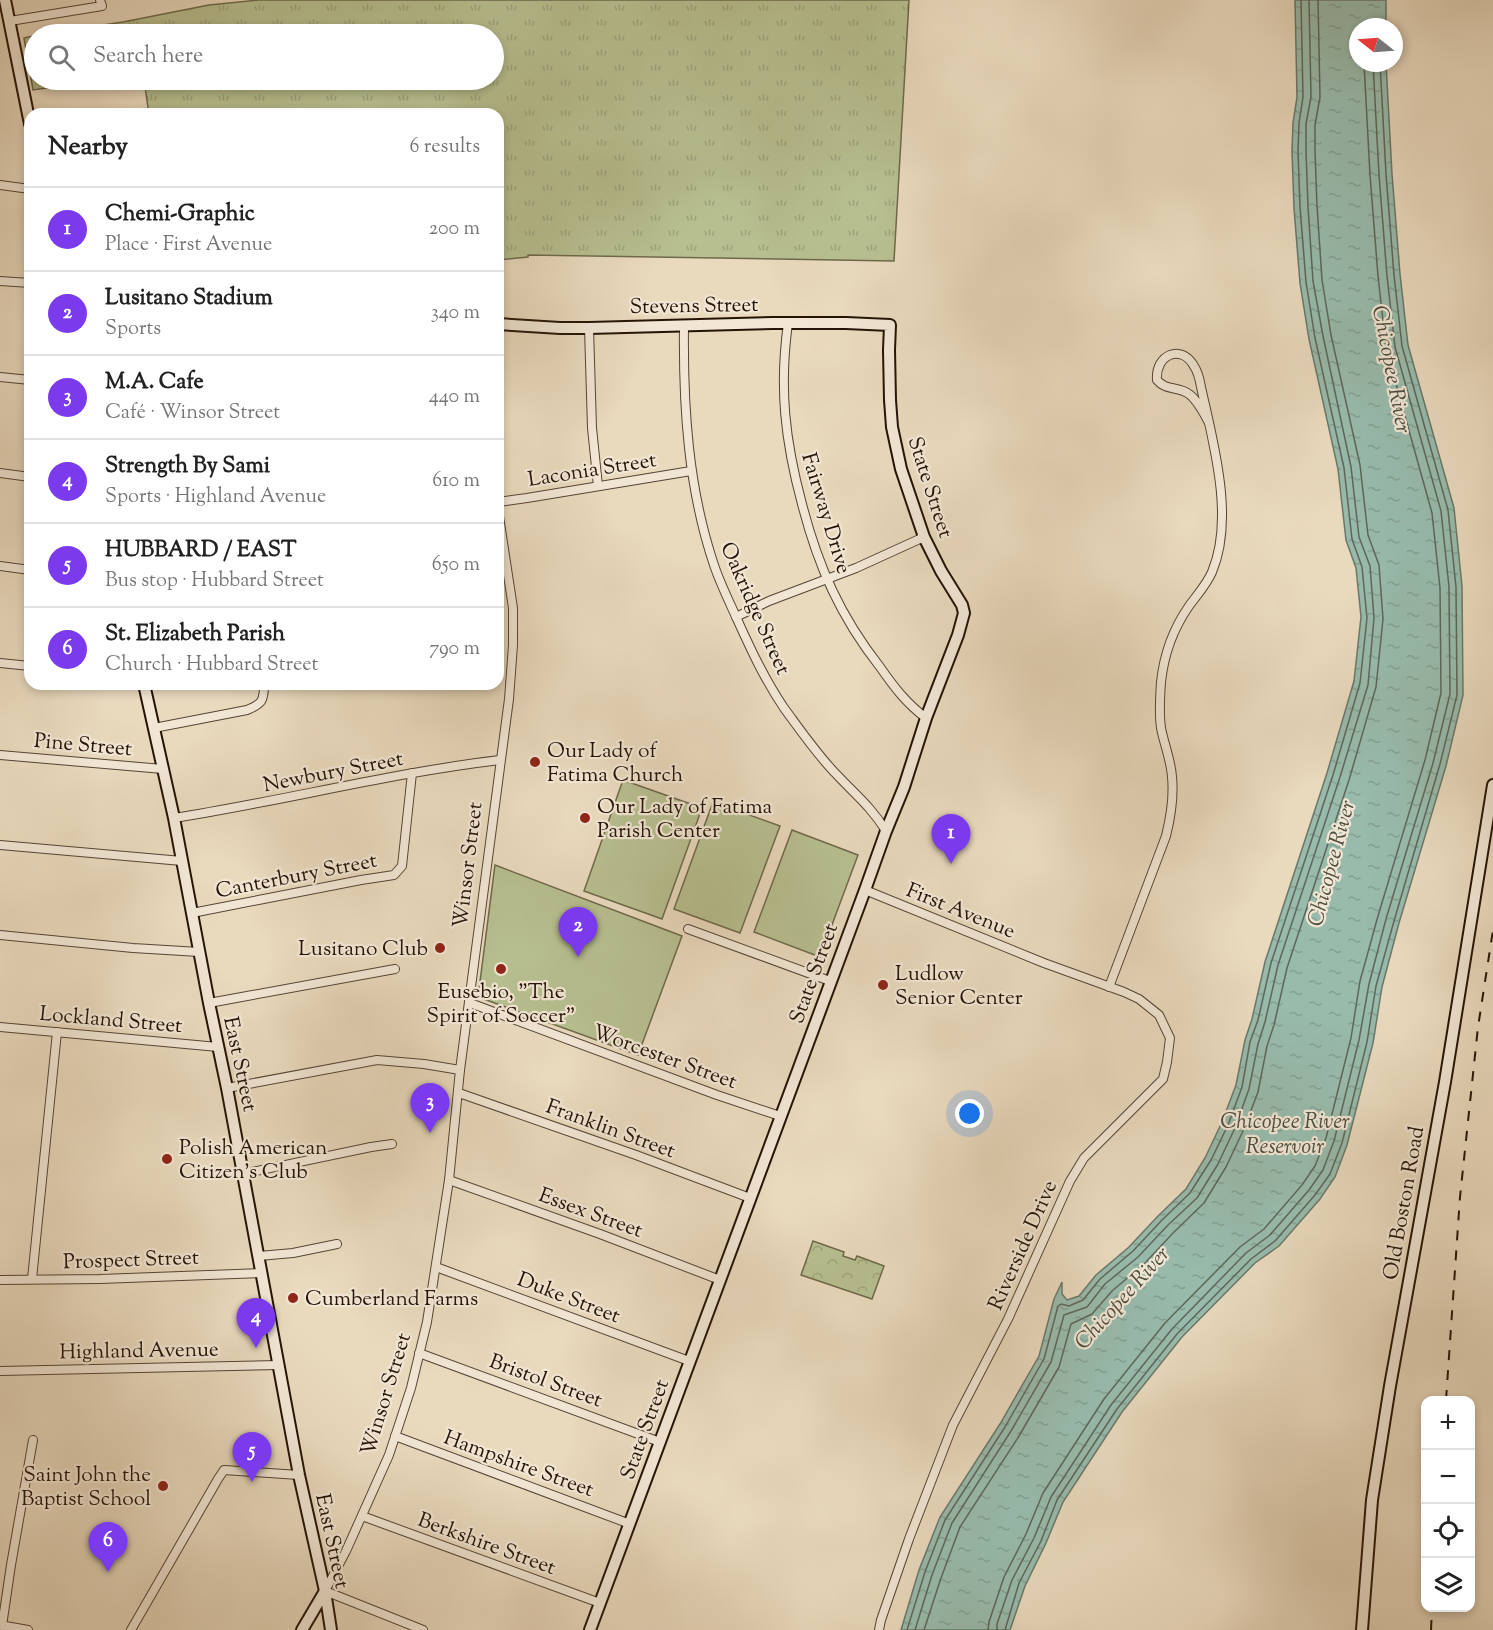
<!DOCTYPE html>
<meta charset="utf-8">
<style>
:root{--surface:#fff;--page:#f6f6f6;--text:#222;--muted:#767676;--line:#e0e0e0;--accent:#7c3aed}
body{margin:0;font-family:"Sorts Mill Goudy",serif;background:var(--page);color:var(--text)}
.controls{position:absolute;right:18px;bottom:18px;display:grid;overflow:hidden;border-radius:12px;box-shadow:0 3px 9px #0003}
.controls button{width:54px;height:54px;display:grid;place-items:center;padding:0;border:0;border-bottom:2px solid var(--line);background:var(--surface);color:var(--text);font:30px sans-serif}
.compass{position:absolute;left:1349px;top:18px;width:54px;height:54px;border-radius:50%;background:var(--surface);box-shadow:0 3px 9px #0003;rotate:287deg}
.you{position:absolute;left:970px;top:1114px;width:21px;height:21px;margin:-15px;border:4px solid #fff;border-radius:50%;background:#1a73e8;box-shadow:0 0 0 9px #1a73e833}
.badge{display:grid;place-items:center;width:39px;height:39px;border-radius:50%;background:var(--accent);color:#fff;font-size:20px;font-weight:700}
.pin{position:absolute;translate:-50% -50px;filter:drop-shadow(0 2px 3px #0008)}
.pin::after{content:'';position:absolute;top:32px;width:21px;height:18px;background:inherit;clip-path:polygon(0 0,100% 0,50% 100%)}
.list{margin:0;padding:0;list-style:none}
h2{display:flex;justify-content:space-between;align-items:center;height:78px;margin:0;padding:0 24px;font-size:26px}
h2 small{font-size:20px;font-weight:400;color:var(--muted)}
.list li{display:grid;grid-template-columns:39px 1fr auto;gap:18px;align-items:center;box-sizing:border-box;height:84px;padding:0 24px;border-top:2px solid var(--line)}
.list b{display:block;font-size:22px;white-space:nowrap}
.list p{margin:0;font-size:20px;white-space:nowrap;color:var(--muted)}
.list em{font-size:20px;font-style:normal;color:var(--muted)}
.icon{flex:none;width:33px;height:33px;fill:none;stroke:currentColor;stroke-width:2;stroke-linecap:round;stroke-linejoin:round}
.map{position:relative;flex:none;width:1493px;height:1630px;overflow:hidden}
.search{position:absolute;background:var(--surface);box-shadow:0 3px 9px #0003;left:24px;top:24px;width:480px;height:66px;display:flex;align-items:center;gap:15px;box-sizing:border-box;padding:0 21px;border-radius:33px;color:var(--muted);font-size:22px}
.panel{position:absolute;background:var(--surface);box-shadow:0 3px 9px #0003;left:24px;top:108px;width:480px;height:582px;border-radius:18px}
.map>svg:first-child{display:block}
.grass{fill:url(#grass-tufts);stroke:#6e694b;stroke-width:1.5}
.forest{fill:url(#forest-crowns);stroke:#6e694b;stroke-width:1.5}
.pitch{fill:#b7bf90;stroke:#6e694b;stroke-width:1.5}
.water{fill:url(#water-ripples);stroke:#6a786a;stroke-width:1.5}
.lines{fill:none;stroke-linecap:round;stroke-linejoin:round}
.shore{stroke:#5e6759;stroke-width:1.5}
.street-casing{stroke:#564434;stroke-width:10}
.secondary-casing{stroke:#251306;stroke-width:14}
.street{stroke:#f1e6d4;stroke-width:8}
.secondary{stroke:#f1e6d4;stroke-width:10}
.rail{stroke:#251306;stroke-width:2;stroke-dasharray:10 10;stroke-linecap:butt}
.poi-dot{fill:#8f2418;stroke:#f1e6d4;stroke-width:2}
.labels{text-anchor:middle;stroke-width:4.5;stroke-linejoin:round;paint-order:stroke}
.street-label{font-size:21px;fill:#251306;stroke:#f1e6d4}
.poi-label{font-size:21px;fill:#251306;stroke:#f1e6d4;text-anchor:start}
.water-label{font-size:22px;font-style:italic;fill:#4d4e40;stroke:#f1e6d4}
</style>
<div class="map">
<svg width="1493" height="1630" viewBox="0 0 1493 1630">
<defs>
<pattern id="grass-tufts" width="24" height="20" patternUnits="userSpaceOnUse" patternTransform="scale(1.5)"><rect width="24" height="20" fill="#b7bf90"/><path d="M3 7l-1-3M5 7V3M7 7l1-3M15 17l-1-3M17 17v-4M19 17l1-3" fill="none" stroke="#9da37b"/></pattern>
<pattern id="forest-crowns" width="20" height="18" patternUnits="userSpaceOnUse" patternTransform="scale(1.5)"><rect width="20" height="18" fill="#b7bf90"/><path d="M2 6a3 3 0 1 1 6 0M12 15a3 3 0 1 1 6 0" fill="none" stroke="#9da37b"/></pattern>
<pattern id="water-ripples" width="26" height="14" patternUnits="userSpaceOnUse" patternTransform="scale(1.5)"><rect width="26" height="14" fill="#98bbac"/><path d="M2 4q2-2 4 0t4 0M15 11q2-2 4 0t4 0" fill="none" stroke="#83a092"/></pattern>
</defs>
<rect width="100%" height="100%" fill="#e9d9bd"/>
<filter id="stains"><feTurbulence type="fractalNoise" baseFrequency=".00333" numOctaves="4"/><feColorMatrix values="0 0 0 0 .2 0 0 0 0 .09 0 0 0 0 .02 0 0 0 .5 -.17"/></filter>
<radialGradient id="worn" r=".72"><stop offset=".6" stop-color="#630" stop-opacity="0"/><stop offset="1" stop-color="#630" stop-opacity=".3"/></radialGradient>
<!-- grass -->
<g class="grass">
<path d="M259 0H909L894 261 528 255V257L498 260V251L500 250C494 239 500 215 502 201L498 202V114H149L144 80H494V34H44L123 22 209 5Z"/>
<polygon points="34,36 34,80 101,80 33,90 24,38"/>
</g>
<!-- forest -->
<polygon class="forest" points="813,1241 844,1252 843,1256 855,1260 857,1256 884,1266 872,1299 801,1275"/>
<!-- pitch -->
<g class="pitch">
<polygon points="623,780 702,808 662,919 584,891"/>
<polygon points="713,802 780,826 740,933 674,909"/>
<polygon points="792,830 858,855 820,957 754,932"/>
<polygon points="495,865 682,936 638,1055 478,997"/>
</g>
<!-- water -->
<polygon class="water" points="1295,0 1386,0 1386,27 1358,27 1358,63 1386,63 1392,174 1400,274 1408,345 1454,508 1462,586 1463,695 1446,766 1399,923 1382,987 1373,1043 1347,1145 1335,1177 1320,1199 1279,1246 1255,1263 1182,1337 1122,1412 1063,1502 1046,1543 1025,1586 1010,1630 901,1630 919,1570 940,1517 1000,1424 1039,1356 1054,1299 1062,1282 1062,1294 1067,1300 1079,1296 1096,1275 1129,1247 1158,1216 1186,1189 1205,1158 1222,1122 1236,1085 1245,1040 1252,1019 1265,962 1327,773 1354,681 1361,617 1356,568 1346,540 1338,469 1309,339 1300,283 1294,208 1292,151 1293,123 1297,97"/>
<g class="lines">
<!-- shore -->
<g class="shore">
<polyline points="907,1630 925,1572 945,1520 1005,1427 1044,1359 1058,1306 1061,1304 1069,1306 1083,1300 1100,1279 1133,1251 1162,1220 1190,1193 1211,1160 1228,1125 1242,1087 1250,1042 1258,1020 1271,963 1333,775 1360,683 1367,618 1362,567 1352,539 1344,468 1315,338 1306,282 1300,207 1298,151 1299,123 1303,97 1301,0"/>
<polyline points="915,1630 932,1575 952,1523 1011,1431 1051,1362 1064,1315 1087,1307 1105,1284 1138,1257 1168,1225 1197,1198 1218,1164 1235,1128 1249,1089 1258,1044 1265,1022 1278,965 1340,777 1368,685 1374,618 1370,566 1359,537 1351,467 1323,336 1313,281 1308,207 1306,151 1306,124 1311,97 1309,0"/>
<polyline points="924,1630 941,1578 960,1527 1019,1436 1059,1367 1071,1324 1092,1314 1112,1291 1145,1263 1174,1232 1204,1203 1226,1167 1243,1131 1258,1092 1267,1046 1274,1025 1287,968 1349,780 1376,687 1383,619 1379,565 1368,535 1360,465 1331,335 1322,280 1317,206 1315,151 1315,125 1320,97 1318,0"/>
<polyline points="988,1630 989,1622 1004,1577 1026,1534 1043,1493 1104,1399 1165,1323 1240,1247 1264,1229 1302,1185 1315,1166 1326,1138 1351,1038 1360,981 1378,916 1425,760 1441,693 1440,588 1432,513 1386,348 1378,276 1370,175 1364,63"/>
<polyline points="997,1630 997,1624 1012,1580 1034,1538 1051,1497 1111,1405 1172,1329 1246,1253 1270,1235 1309,1190 1323,1170 1334,1141 1359,1040 1369,984 1386,919 1433,763 1450,694 1449,587 1441,511 1395,347 1387,276 1379,175 1373,63"/>
<polyline points="1005,1630 1019,1583 1041,1541 1057,1500 1117,1409 1177,1334 1251,1259 1275,1241 1315,1195 1330,1174 1342,1143 1367,1042 1376,986 1394,921 1440,764 1457,695 1456,587 1448,510 1402,346 1394,275 1386,174 1380,63"/>
</g>
<!-- street casing -->
<g class="street-casing">
<g id="street">
<polyline points="10,21 102,6 100,0"/>
<polyline points="0,185 30,189"/>
<polyline points="0,281 30,283"/>
<path d="M788 323C779 388 785 441 802 504 818 566 840 616 880 667 894 687 906 703 926 718"/>
<path d="M684 326C683 406 688 488 714 565 720 583 729 601 737 619 751 650 765 680 784 708 801 731 818 756 838 776 856 795 872 808 886 831"/>
<polyline points="589,328 592,428 598,486"/>
<polyline points="0,377 30,380"/>
<polyline points="0,473 30,477"/>
<polyline points="498,502 527,498 691,471"/>
<polyline points="0,566 30,570"/>
<polyline points="736,617 769,601 856,568 924,537"/>
<polyline points="0,663 30,666"/>
<path d="M154 728 247 710C262 704 264 701 264 684"/>
<polyline points="0,755 163,769"/>
<path d="M174 818C283 801 390 773 500 760"/>
<polyline points="0,845 182,861"/>
<polyline points="865,890 1044,963 1124,992 1139,999 1159,1015 1170,1038 1167,1062 1163,1079 1084,1158 1070,1181 1008,1319 953,1425 909,1539 881,1620 879,1630"/>
<polyline points="192,913 361,880 394,875 402,866 412,773"/>
<polyline points="688,929 830,981"/>
<polyline points="0,935 133,948 199,952"/>
<path d="M1109 987 1166 836C1171 816 1174 797 1172 777 1171 760 1164 744 1161 728 1159 714 1160 696 1161 682 1164 654 1173 629 1189 606 1197 595 1207 584 1212 572 1235 518 1213 442 1201 387 1200 381 1198 372 1194 366 1181 343 1155 355 1157 380 1166 391 1178 386 1189 394 1198 401 1204 413 1209 423"/>
<polyline points="209,1003 395,969"/>
<polyline points="470,1003 717,1095 780,1116"/>
<polyline points="0,1027 218,1047"/>
<polyline points="227,1088 377,1060 424,1064 460,1070"/>
<polyline points="459,1093 636,1155 750,1198"/>
<polyline points="242,1174 371,1147 392,1144"/>
<polyline points="449,1180 600,1234 720,1280"/>
<polyline points="259,1256 293,1253 337,1244"/>
<polyline points="436,1267 689,1361"/>
<polyline points="32,1279 57,1032"/>
<polyline points="0,1280 100,1279 262,1273"/>
<polyline points="419,1353 660,1442"/>
<polyline points="0,1371 278,1365"/>
<polyline points="395,1436 630,1524"/>
<polyline points="362,1516 600,1603"/>
<polyline points="0,1625 28,1630"/>
<polyline points="2,1626 11,1565 33,1440"/>
<polyline points="131,1630 218,1479 224,1470 299,1475"/>
<polyline points="423,1630 325,1591 346,1551 389,1455 411,1388 427,1322 449,1180 460,1070 509,699 513,645 513,608 498,510"/>
</g>
</g>
<!-- secondary casing -->
<g class="secondary-casing">
<g id="secondary">
<polyline points="5,0 30,124"/>
<polyline points="498,324 560,328 589,328 773,323 846,323 890,325 889,350 890,400 892,427 901,469 924,537 941,571 962,605 964,613 958,635 926,718 904,787 886,831 865,890 590,1630"/>
<polyline points="144,684 174,818 209,1003 227,1088 299,1475 325,1591 331,1630"/>
<polyline points="302,1630 325,1591"/>
<polyline points="1362,1630 1372,1500 1390,1386 1445,1082 1493,785"/>
</g>
</g>
<!-- street -->
<use href="#street" class="street"/>
<!-- secondary -->
<use href="#secondary" class="secondary"/>
<!-- rail -->
<g class="rail">
<polyline points="1446,1400 1460,1197 1478,1027 1493,930"/>
<polyline points="1431,1630 1432,1608"/>
</g>
</g>
<!-- markers -->
<g class="poi-dot">
<circle cx="535" cy="762" r="6"/>
<circle cx="585" cy="818" r="6"/>
<circle cx="440" cy="948" r="6"/>
<circle cx="501" cy="969" r="6"/>
<circle cx="883" cy="985" r="6"/>
<circle cx="167" cy="1159" r="6"/>
<circle cx="293" cy="1298" r="6"/>
<circle cx="163" cy="1486" r="6"/>
</g>
<g class="labels">
<!-- street labels -->
<g class="street-label">
<text transform="translate(694 305) rotate(-1)" y="7">Stevens Street</text>
<text transform="translate(592 469) rotate(-9)" y="7">Laconia Street</text>
<text transform="translate(931 487) rotate(72)" y="7">State Street</text>
<text transform="translate(827 513) rotate(73)" y="7">Fairway Drive</text>
<text transform="translate(756 608) rotate(66)" y="7">Oakridge Street</text>
<text transform="translate(83 744) rotate(5)" y="7">Pine Street</text>
<text transform="translate(333 771) rotate(-11)" y="7">Newbury Street</text>
<text transform="translate(467 865) rotate(-83)" y="7">Winsor Street</text>
<text transform="translate(296 875) rotate(-11)" y="7">Canterbury Street</text>
<text transform="translate(961 910) rotate(22)" y="7">First Avenue</text>
<text transform="translate(813 973) rotate(-70)" y="7">State Street</text>
<text transform="translate(111 1019) rotate(5)" y="7">Lockland Street</text>
<text transform="translate(665 1056) rotate(20)" y="7">Worcester Street</text>
<text transform="translate(241 1064) rotate(78)" y="7">East Street</text>
<text transform="translate(611 1128) rotate(20)" y="7">Franklin Street</text>
<text transform="translate(1403 1203) rotate(-80)" y="7">Old Boston Road</text>
<text transform="translate(591 1212) rotate(20)" y="7">Essex Street</text>
<text transform="translate(1022 1245) rotate(-66)" y="7">Riverside Drive</text>
<text transform="translate(131 1259) rotate(-2)" y="7">Prospect Street</text>
<text transform="translate(569 1297) rotate(21)" y="7">Duke Street</text>
<text transform="translate(139 1350) rotate(-1)" y="7">Highland Avenue</text>
<text transform="translate(546 1380) rotate(20)" y="7">Bristol Street</text>
<text transform="translate(385 1394) rotate(-73)" y="7">Winsor Street</text>
<text transform="translate(644 1429) rotate(-70)" y="7">State Street</text>
<text transform="translate(519 1463) rotate(20)" y="7">Hampshire Street</text>
<text transform="translate(333 1541) rotate(78)" y="7">East Street</text>
<text transform="translate(487 1543) rotate(20)" y="7">Berkshire Street</text>
</g>
<!-- poi labels -->
<g class="poi-label">
<text x="547" y="757">Our Lady of<tspan x="547" dy="24">Fatima Church</tspan></text>
<text x="597" y="813">Our Lady of Fatima<tspan x="597" dy="24">Parish Center</tspan></text>
<text x="428" y="955" text-anchor="end">Lusitano Club</text>
<text x="895" y="980">Ludlow<tspan x="895" dy="24">Senior Center</tspan></text>
<text x="501" y="998" text-anchor="middle">Eusebio, "The<tspan x="501" dy="24">Spirit of Soccer"</tspan></text>
<text x="179" y="1154">Polish American<tspan x="179" dy="24">Citizen's Club</tspan></text>
<text x="305" y="1305">Cumberland Farms</text>
<text x="151" y="1481" text-anchor="end">Saint John the<tspan x="151" dy="24">Baptist School</tspan></text>
</g>
<!-- water labels -->
<g class="water-label">
<text transform="translate(1393 369) rotate(79)" y="8">Chicopee River</text>
<text transform="translate(1330 863) rotate(-75)" y="8">Chicopee River</text>
<text x="1285" y="1128">Chicopee River<tspan x="1285" dy="25">Reservoir</tspan></text>
<text transform="translate(1121 1297) rotate(-48)" y="8">Chicopee River</text>
</g>
</g>
<rect width="100%" height="100%" filter="url(#stains)"/>
<rect width="100%" height="100%" fill="url(#worn)"/>
</svg>
<div class="controls">
<button>+</button>
<button>−</button>
<button><svg class="icon" aria-label="locate" viewBox="0 0 24 24"><circle cx="12" cy="12" r="6"/><path d="M12 2v4M12 18v4M2 12h4M18 12h4"/></svg></button>
<button><svg class="icon" aria-label="layers" viewBox="0 0 24 24"><path d="M12 4l9 5-9 5-9-5zM3 14l9 5 9-5"/></svg></button>
</div>
<svg class="compass" viewBox="-18 -18 36 36"><path d="M0-13l5 13h-10z" fill="#e53935"/><path d="M0 13l5-13h-10z" fill="#767676"/></svg>
<div class="you"></div>
<div class="pin badge" style="left:951px;top:864px">1</div>
<div class="pin badge" style="left:578px;top:957px">2</div>
<div class="pin badge" style="left:430px;top:1133px">3</div>
<div class="pin badge" style="left:256px;top:1348px">4</div>
<div class="pin badge" style="left:252px;top:1482px">5</div>
<div class="pin badge" style="left:108px;top:1572px">6</div>
<div class="search"><svg class="icon" aria-label="search" viewBox="0 0 24 24"><circle cx="10" cy="10" r="6"/><path d="M15 15l6 6"/></svg>Search here</div>
<section class="panel">
<h2>Nearby<small>6 results</small></h2>
<ul class="list">
<li><span class="badge">1</span><div><b>Chemi-Graphic</b><p>Place · First Avenue</p></div><em>200 m</em></li>
<li><span class="badge">2</span><div><b>Lusitano Stadium</b><p>Sports</p></div><em>340 m</em></li>
<li><span class="badge">3</span><div><b>M.A. Cafe</b><p>Café · Winsor Street</p></div><em>440 m</em></li>
<li><span class="badge">4</span><div><b>Strength By Sami</b><p>Sports · Highland Avenue</p></div><em>610 m</em></li>
<li><span class="badge">5</span><div><b>HUBBARD / EAST</b><p>Bus stop · Hubbard Street</p></div><em>650 m</em></li>
<li><span class="badge">6</span><div><b>St. Elizabeth Parish</b><p>Church · Hubbard Street</p></div><em>790 m</em></li>
</ul>
</section>
</div>
